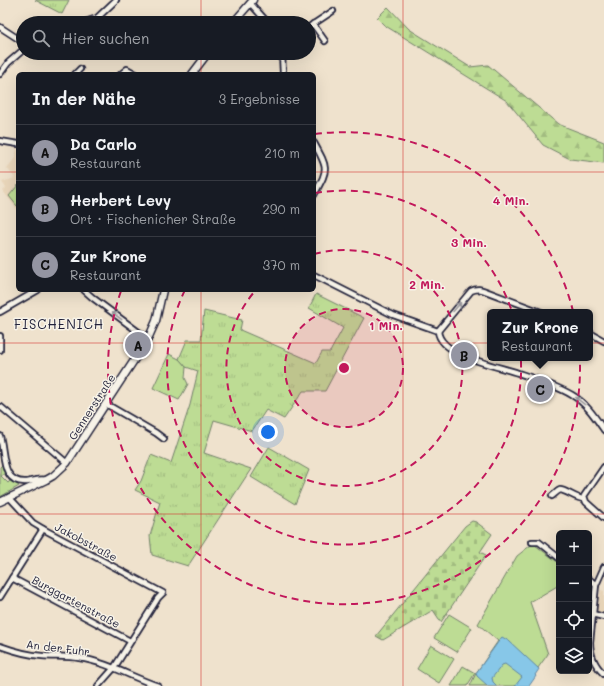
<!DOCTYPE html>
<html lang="de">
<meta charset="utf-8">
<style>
:root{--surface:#171b24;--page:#242831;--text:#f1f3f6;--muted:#9ea1a6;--line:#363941;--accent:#9495a2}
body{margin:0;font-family:Mali,sans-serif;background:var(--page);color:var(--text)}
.controls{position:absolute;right:12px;bottom:12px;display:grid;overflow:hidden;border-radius:6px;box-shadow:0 4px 16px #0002}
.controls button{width:36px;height:36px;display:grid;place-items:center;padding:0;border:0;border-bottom:1px solid var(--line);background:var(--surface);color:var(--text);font:20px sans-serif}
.you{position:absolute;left:268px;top:432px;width:14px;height:14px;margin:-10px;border:3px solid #fff;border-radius:50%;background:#1a73e8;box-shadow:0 0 0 6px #1a73e833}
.badge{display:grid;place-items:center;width:26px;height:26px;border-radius:50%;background:var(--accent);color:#111;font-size:13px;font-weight:700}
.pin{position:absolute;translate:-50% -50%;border:2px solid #fff;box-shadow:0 1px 4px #0006}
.popup{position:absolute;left:487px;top:309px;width:106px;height:52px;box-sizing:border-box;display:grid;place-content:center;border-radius:6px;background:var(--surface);filter:drop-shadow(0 1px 3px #0005);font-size:13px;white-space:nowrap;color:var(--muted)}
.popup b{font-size:15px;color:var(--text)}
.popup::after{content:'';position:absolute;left:50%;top:100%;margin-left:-8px;border:8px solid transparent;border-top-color:var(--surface)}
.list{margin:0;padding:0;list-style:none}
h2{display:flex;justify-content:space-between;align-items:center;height:52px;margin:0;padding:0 16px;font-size:17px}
h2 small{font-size:13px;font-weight:400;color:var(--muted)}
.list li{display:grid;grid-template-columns:26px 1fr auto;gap:12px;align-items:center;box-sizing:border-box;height:56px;padding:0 16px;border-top:1px solid var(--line)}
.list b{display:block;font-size:15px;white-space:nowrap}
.list p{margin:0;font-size:13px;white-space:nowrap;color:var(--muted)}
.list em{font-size:13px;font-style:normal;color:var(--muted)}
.icon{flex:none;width:22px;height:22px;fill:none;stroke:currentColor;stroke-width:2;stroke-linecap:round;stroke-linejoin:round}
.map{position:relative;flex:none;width:604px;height:686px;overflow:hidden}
.search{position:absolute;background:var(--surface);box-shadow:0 4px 16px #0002;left:16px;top:16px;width:300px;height:44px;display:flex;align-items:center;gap:10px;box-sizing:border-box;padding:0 14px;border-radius:22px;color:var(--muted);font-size:15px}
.panel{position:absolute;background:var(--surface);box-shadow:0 4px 16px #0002;left:16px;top:72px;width:300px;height:220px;border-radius:6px}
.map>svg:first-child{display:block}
.built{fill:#e9d6ba}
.grass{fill:url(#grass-tufts);stroke:#707f68}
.forest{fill:url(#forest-firs);stroke:#707f68}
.cemetery{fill:url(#cemetery-stones);stroke:#707f68}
.park{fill:#bddc94;stroke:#707f68}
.water{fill:#87c7e8;stroke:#5f85a3}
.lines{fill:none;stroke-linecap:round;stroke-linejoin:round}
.minor-casing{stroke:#22223b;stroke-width:8}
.tertiary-casing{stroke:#22223b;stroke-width:9}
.minor{stroke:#f7f3e8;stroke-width:4.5}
.tertiary{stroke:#f7f3e8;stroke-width:6}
.oneway{stroke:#97959a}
.grid{fill:none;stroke:#d62828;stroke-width:1;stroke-opacity:0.55}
.ring{fill:none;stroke:#c2185b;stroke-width:2;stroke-dasharray:7 5}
.labels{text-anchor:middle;stroke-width:3;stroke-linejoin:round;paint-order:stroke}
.street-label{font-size:11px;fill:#22223b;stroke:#f7f3e8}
.quarter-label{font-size:13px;letter-spacing:1px;fill:#22223b;stroke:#f7f3e8}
.centre{fill:#c2185b;stroke:#f7f3e8;stroke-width:2}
.ring-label{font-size:12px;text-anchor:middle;font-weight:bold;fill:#c2185b;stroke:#f7f3e8;stroke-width:3;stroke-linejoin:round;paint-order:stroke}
</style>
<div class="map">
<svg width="604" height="686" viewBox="0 0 604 686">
<defs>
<pattern id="grass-tufts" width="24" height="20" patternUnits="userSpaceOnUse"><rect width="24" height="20" fill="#bddc94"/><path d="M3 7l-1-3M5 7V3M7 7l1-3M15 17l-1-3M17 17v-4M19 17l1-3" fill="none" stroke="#a2bc80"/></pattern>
<pattern id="forest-firs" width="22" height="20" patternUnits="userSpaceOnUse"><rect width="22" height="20" fill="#bddc94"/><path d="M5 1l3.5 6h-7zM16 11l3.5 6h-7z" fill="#a2bc80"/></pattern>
<pattern id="cemetery-stones" width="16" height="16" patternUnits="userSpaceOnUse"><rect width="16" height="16" fill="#bddc94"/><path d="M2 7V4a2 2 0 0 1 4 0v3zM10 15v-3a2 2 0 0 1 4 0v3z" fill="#a2bc80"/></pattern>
</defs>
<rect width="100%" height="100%" fill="#efe2cd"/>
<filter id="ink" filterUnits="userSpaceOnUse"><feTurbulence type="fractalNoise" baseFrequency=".025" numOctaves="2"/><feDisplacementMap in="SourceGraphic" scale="8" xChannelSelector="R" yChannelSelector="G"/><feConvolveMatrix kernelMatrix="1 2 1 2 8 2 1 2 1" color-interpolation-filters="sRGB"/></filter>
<g filter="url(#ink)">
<!-- built -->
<g class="built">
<polygon points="17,148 18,148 18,211 3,191 6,188 2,182 15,178 7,168 15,158"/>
<polygon points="601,590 604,591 604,616 596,612"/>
</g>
<!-- grass -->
<g class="grass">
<polygon points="35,0 69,0 62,14"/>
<polygon points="316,294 364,318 325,391 303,391 284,419 266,410 252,431 214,420 204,453 251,469 188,566 152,555 150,536 160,502 135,490 141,481 151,455 171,463 190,405 198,371 186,367 179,359 187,340 201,340 204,311 242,320 240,330 316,363 322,352 330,352 343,328 309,308"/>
<polygon points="269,447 309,470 295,504 251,477"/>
</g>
<!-- forest -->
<polygon class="forest" points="388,7 409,29 470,67 488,65 558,124 604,142 604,163 570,159 543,145 507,101 384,25 377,18"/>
<!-- cemetery -->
<polygon class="cemetery" points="472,521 476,522 492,534 480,552 486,555 441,622 433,610 383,640 376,636 465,526"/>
<!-- park -->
<g class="park">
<polygon points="18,185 18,206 17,206 9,196"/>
<polygon points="169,354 179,359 186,367 185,378 188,384 179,400 153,388"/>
<polygon points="2,465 5,473 1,476 8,483 11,480 19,486 0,497 0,467"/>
<polygon points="531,545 535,545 559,563 559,585 530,602 548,654 525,686 470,686 476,673 498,641 478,624 517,556"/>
<polygon points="449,614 472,628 457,652 434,638"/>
<polygon points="431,645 454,659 439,683 417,669"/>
<polygon points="463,666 475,673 467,686 451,686"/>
</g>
<!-- water -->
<polygon class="water" points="502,637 509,641 539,669 535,675 536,676 529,686 515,686 522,677 505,664 502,665 492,678 493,682 497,686 488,686 477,676 476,673 501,638"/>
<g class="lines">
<!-- minor casing -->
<g class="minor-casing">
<g id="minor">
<polyline points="251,4 268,23"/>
<polyline points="82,23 97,18 116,0"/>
<polyline points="313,24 325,41"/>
<polyline points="0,27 23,42"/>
<polyline points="309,27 333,11"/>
<polyline points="282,53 283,74"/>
<polyline points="0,74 8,63 23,50"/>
<polyline points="75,74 80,69"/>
<polyline points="121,74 127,69 136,74"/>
<polyline points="0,141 18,144"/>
<path d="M314 143C329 170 328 169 314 195"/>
<polyline points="314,275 393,315 438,331"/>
<polyline points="84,290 93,298 148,339"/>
<polyline points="0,312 38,290"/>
<path d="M438 331C440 356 498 366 518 373 536 379 555 385 572 395 586 403 595 417 604 430"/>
<path d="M438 331 471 291C477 288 481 289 488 292L541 312"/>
<polyline points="590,333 604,341"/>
<polyline points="0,336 0,350"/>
<polyline points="106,404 156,433 164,439"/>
<polyline points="1,407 67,463"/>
<path d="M0 436C5 454 1 484 27 482 34 481 40 478 46 480"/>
<polyline points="604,467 584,496 586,502 604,518"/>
<path d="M552 496C554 495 557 491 560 490 566 490 576 499 584 499"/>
<polyline points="9,497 33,523 43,529 163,593 158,598 114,668 98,686"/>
<polyline points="532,542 539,542 559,558"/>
<path d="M604 567 596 585 590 642C590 654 594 665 604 674"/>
<polyline points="12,578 130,641"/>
<polyline points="589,579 596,585"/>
<polyline points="0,597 43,529"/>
<polyline points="592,614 604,617"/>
<path d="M0 646C14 651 27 655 42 656 54 657 67 656 79 658 107 662 131 677 158 686"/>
</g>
</g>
<!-- tertiary casing -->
<g class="tertiary-casing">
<g id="tertiary">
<polyline points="233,23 253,0"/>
<polyline points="192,74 208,53"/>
<polyline points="0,502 46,480 53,476 67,463 148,339 156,321 163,290"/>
</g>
</g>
<!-- minor -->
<use href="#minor" class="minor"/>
<!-- tertiary -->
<use href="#tertiary" class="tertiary"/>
</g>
<!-- one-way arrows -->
<defs><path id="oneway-shaft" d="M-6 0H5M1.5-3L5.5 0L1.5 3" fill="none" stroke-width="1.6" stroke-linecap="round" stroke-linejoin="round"/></defs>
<g class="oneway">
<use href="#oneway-shaft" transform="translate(457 307) rotate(-50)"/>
<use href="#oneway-shaft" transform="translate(117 316) rotate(-143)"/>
<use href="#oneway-shaft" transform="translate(580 401) rotate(-142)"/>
</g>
</g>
<!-- grid -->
<path class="grid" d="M201 0V23M403 0V686M201 53V74M0 172H18M314 172H604M201 290V686M0 343H604M0 514H604"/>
<!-- distance rings -->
<circle cx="344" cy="368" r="59" fill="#c2185b" fill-opacity=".12"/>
<g class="ring">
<circle cx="344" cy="368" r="59"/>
<path d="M314 254A118 118 0 1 1 255 291"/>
<path d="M315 193A177 177 0 1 1 185 290"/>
<path d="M315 134A236 236 0 1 1 121 291"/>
</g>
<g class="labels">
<!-- street labels -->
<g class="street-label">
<text transform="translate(92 407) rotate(-57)" y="4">Gennerstraße</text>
<text transform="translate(86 542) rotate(28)" y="4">Jakobstraße</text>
<text transform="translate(76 602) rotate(28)" y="4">Burggartenstraße</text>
<text transform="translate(58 648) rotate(7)" y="4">An der Fuhr</text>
</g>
<!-- quarter labels -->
<g class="quarter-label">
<text x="59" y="329">FISCHENICH</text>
</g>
</g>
<circle cx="344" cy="368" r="6" class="centre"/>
<g class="ring-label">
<text x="511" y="205">4 Min.</text>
<text x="469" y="247">3 Min.</text>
<text x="427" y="289">2 Min.</text>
<text x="386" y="330">1 Min.</text>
</g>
</svg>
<div class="controls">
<button>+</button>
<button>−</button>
<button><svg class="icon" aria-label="locate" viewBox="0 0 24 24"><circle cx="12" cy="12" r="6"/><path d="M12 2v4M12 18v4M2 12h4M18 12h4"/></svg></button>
<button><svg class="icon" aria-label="layers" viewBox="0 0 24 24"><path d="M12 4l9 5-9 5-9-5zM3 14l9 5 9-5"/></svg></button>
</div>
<div class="you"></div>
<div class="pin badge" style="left:138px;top:345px">A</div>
<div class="pin badge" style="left:464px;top:355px">B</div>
<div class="pin badge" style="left:540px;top:389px">C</div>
<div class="popup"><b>Zur Krone</b>Restaurant</div>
<div class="search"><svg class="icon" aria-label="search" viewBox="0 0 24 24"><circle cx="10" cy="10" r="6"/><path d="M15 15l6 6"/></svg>Hier suchen</div>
<section class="panel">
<h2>In der Nähe<small>3 Ergebnisse</small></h2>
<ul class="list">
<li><span class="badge">A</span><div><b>Da Carlo</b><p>Restaurant</p></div><em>210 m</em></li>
<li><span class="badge">B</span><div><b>Herbert Levy</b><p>Ort · Fischenicher Straße</p></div><em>290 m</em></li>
<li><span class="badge">C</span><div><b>Zur Krone</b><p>Restaurant</p></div><em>370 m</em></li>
</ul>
</section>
</div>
